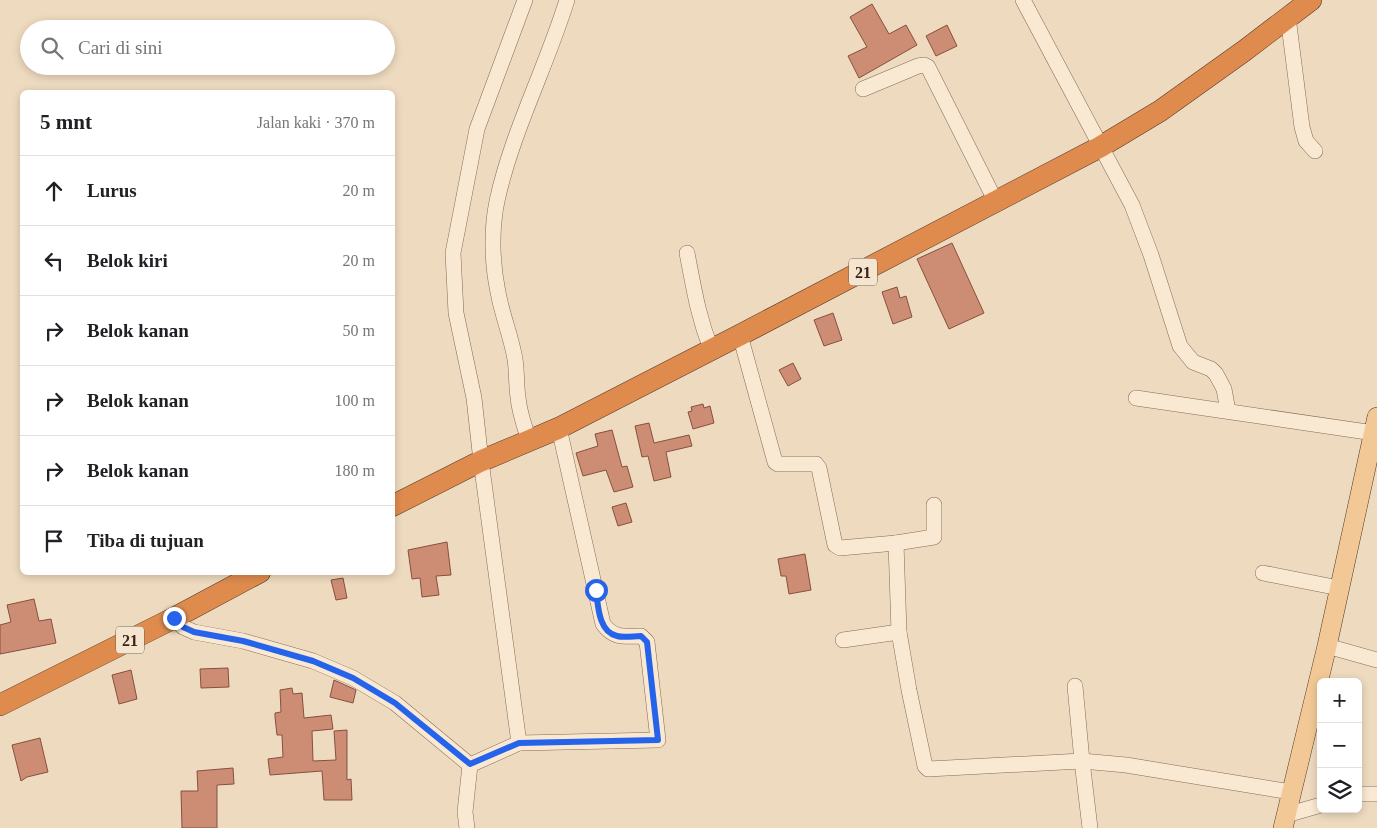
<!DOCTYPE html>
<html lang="id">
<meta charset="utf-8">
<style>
:root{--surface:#fff;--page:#f6f6f6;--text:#202124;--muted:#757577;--line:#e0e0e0}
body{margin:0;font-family:Georgia,serif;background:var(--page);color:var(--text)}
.controls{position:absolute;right:15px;bottom:15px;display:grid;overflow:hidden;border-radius:8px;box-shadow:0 2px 8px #0003}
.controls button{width:45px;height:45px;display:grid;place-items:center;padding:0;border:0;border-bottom:1px solid var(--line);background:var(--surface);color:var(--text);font:25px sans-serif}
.stop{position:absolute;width:15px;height:15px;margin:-11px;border:4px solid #2563eb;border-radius:50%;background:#fff}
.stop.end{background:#2563eb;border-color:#fff;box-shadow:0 1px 5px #0008}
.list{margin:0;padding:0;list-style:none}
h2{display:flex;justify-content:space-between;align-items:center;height:65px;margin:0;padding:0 20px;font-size:21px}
h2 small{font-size:16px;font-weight:400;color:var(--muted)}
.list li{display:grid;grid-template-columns:32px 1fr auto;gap:15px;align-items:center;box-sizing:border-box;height:70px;padding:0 20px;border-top:1px solid var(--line)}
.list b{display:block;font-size:19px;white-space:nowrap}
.list em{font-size:16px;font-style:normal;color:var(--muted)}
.icon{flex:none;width:28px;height:28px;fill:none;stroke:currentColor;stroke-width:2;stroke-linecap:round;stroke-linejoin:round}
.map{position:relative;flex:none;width:1377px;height:828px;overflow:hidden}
.search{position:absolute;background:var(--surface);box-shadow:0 2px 8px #0003;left:20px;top:20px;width:375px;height:55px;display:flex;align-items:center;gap:12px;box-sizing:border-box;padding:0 18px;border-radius:28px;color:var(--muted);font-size:19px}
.panel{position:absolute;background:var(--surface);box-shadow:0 2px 8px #0003;left:20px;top:90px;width:375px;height:485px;border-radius:8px}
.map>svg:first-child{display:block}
.building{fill:#cd8d74;stroke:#86503d}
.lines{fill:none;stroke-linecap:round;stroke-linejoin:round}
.minor-casing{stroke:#876a57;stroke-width:16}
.major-casing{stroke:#54392c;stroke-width:20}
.highway-casing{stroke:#54392c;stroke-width:22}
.minor{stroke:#f9e8d2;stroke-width:15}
.major{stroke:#f2c996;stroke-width:19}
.highway{stroke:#df8b4e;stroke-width:21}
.route{stroke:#2563eb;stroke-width:6}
.labels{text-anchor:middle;stroke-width:4;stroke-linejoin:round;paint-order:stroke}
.shield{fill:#f5e5cf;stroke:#6f5f52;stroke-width:1}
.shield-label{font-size:16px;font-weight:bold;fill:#36251c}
</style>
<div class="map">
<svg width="1377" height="828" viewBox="0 0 1377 828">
<rect width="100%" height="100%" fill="#eedabf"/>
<!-- building -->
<g class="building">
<polygon points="872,4 889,34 906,25 917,45 859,78 848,56 867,47 850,17"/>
<polygon points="947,25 957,46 936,56 926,36"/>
<polygon points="952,243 984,313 949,329 917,259"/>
<polygon points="897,287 900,298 906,296 912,317 893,324 882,292"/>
<polygon points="833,313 842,340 824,346 814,320"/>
<polygon points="793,363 801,379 788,386 779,370"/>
<polygon points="703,404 704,408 710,406 714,423 693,429 688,412 692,411 691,407"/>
<polygon points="649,423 654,443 689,435 692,446 666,452 671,477 654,481 648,456 642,457 635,426"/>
<polygon points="612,430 622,467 627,466 633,487 614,492 606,470 583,476 576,453 598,446 595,434"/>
<polygon points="626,503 632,522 618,526 612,507"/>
<polygon points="447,542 451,575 436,576 439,595 422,597 420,578 412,579 408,550"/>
<polygon points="805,554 811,590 789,594 786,576 781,576 778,559"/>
<polygon points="343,578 347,598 336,600 331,580"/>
<polygon points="34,599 39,621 51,619 56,643 0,654 0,625 11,622 7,605"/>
<polygon points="228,668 229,687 201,688 200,669"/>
<polygon points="131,670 137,699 119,704 112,675"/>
<polygon points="334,680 356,690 353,703 330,697"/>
<polygon points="292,688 293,694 302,693 304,718 331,715 333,729 312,731 313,761 336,760 334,731 347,730 347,780 351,779 352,800 324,800 322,771 270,775 268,759 283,757 282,735 277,735 275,717 275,713 281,712 280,690"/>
<polygon points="40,738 48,772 27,777 21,781 12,745"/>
<polygon points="233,768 234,784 217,785 217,828 182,828 181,791 198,791 197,771"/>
</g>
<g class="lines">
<!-- minor casing -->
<g class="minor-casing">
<g id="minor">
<polyline points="1023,0 1132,205 1151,255 1180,346 1193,362 1211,369 1216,374 1224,389 1228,411"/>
<polyline points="1288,17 1302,127 1306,141 1315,151"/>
<polyline points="863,89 918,66 924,65 928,67 996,202"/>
<path d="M687 253C694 289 698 316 711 349"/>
<polyline points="740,335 775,462 778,464 816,464 819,468 835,545 840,548 896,543 899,632 909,690 925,766 928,769 1082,761 1126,765 1291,792"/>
<polyline points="1136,398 1374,433"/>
<path d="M529 441C525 427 519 412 518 397 516 384 517 372 515 359 511 336 502 315 498 292 492 264 491 230 497 201 512 132 546 68 567 0"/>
<polyline points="896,543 934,537 934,505"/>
<polyline points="1263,573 1339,588"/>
<polyline points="174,618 183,627 194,632 243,641 313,661 353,678 395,703 470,765 519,743 481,461 474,398 456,313 453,253 477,129 525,0"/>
<polyline points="843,640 899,632"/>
<polyline points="1327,646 1377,660"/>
<polyline points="1075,686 1082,761 1090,828"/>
<path d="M519 743 658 740 647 642 641 636C624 636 614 639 603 624L559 428"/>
<polyline points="1358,794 1377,794"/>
<polyline points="1286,815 1321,805"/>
<polyline points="467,828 465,812 470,765"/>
</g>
</g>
<!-- major casing -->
<g class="major-casing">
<polyline id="major" points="1283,828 1327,646 1377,417"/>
</g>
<!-- highway casing -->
<g class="highway-casing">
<g id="highway">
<polyline points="392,506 481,461 559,428 740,335 1100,147 1160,111 1244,51 1311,0"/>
<polyline points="0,705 174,618 260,572"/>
</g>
</g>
<!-- minor -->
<use href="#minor" class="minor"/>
<!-- major -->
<use href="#major" class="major"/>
<!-- highway -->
<use href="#highway" class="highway"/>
</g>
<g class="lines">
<!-- route -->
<path class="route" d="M174 618 183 627 194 632 243 641 313 661 353 678 395 703 470 764 519 743 658 740 647 642 641 636C634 636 624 638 617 636 598 632 598 604 596 590"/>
</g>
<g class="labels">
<!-- shield labels -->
<g class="shield">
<rect x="849" y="258.5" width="28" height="27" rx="4"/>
<rect x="116" y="626.5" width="28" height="27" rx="4"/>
</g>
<g class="shield-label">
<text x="863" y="278">21</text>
<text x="130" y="646">21</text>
</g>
</g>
</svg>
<div class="controls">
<button>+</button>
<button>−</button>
<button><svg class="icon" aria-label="layers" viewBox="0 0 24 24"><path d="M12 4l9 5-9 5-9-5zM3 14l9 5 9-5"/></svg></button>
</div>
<div class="stop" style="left:596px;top:590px"></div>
<div class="stop end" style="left:174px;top:618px"></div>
<div class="search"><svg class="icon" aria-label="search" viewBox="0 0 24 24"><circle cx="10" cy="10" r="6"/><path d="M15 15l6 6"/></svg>Cari di sini</div>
<section class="panel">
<h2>5 mnt<small>Jalan kaki · 370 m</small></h2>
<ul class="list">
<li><svg class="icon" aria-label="ahead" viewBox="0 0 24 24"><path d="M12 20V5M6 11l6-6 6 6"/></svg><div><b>Lurus</b></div><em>20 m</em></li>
<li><svg class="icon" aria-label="left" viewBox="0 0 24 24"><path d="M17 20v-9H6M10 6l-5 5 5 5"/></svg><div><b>Belok kiri</b></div><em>20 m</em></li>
<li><svg class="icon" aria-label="right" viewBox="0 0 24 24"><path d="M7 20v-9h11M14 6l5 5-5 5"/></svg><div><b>Belok kanan</b></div><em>50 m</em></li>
<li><svg class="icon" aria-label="right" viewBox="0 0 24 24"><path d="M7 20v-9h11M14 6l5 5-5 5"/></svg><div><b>Belok kanan</b></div><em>100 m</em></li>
<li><svg class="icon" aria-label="right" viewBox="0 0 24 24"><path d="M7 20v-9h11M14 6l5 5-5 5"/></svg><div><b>Belok kanan</b></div><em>180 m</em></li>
<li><svg class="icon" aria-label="arrive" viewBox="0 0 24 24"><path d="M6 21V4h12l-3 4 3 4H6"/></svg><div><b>Tiba di tujuan</b></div></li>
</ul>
</section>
</div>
